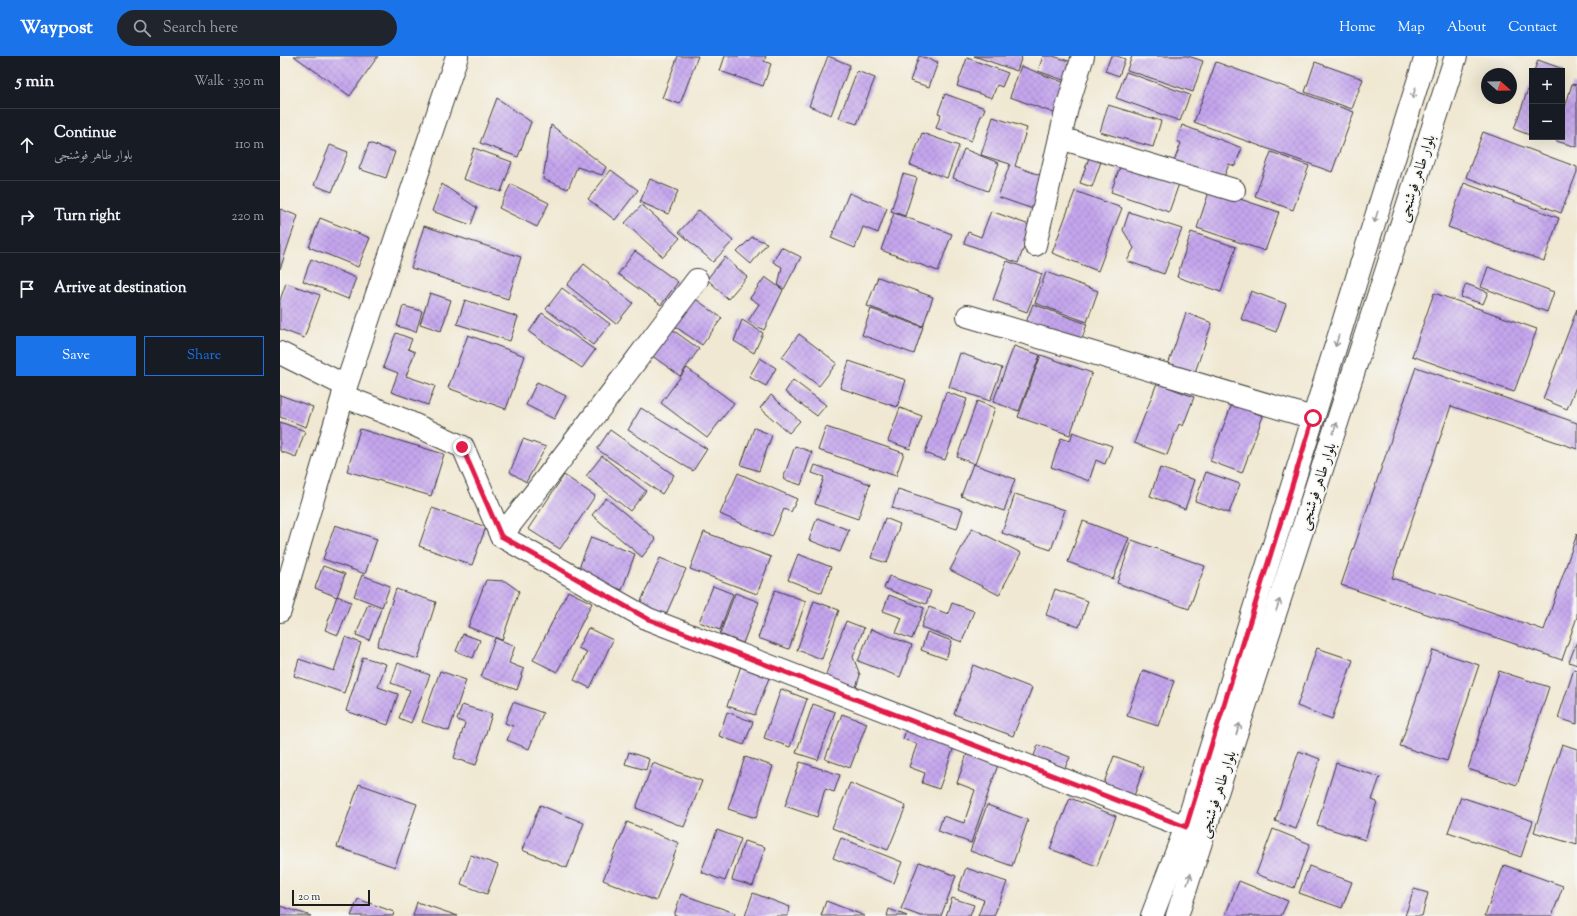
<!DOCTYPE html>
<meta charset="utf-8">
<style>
:root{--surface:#171b24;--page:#20242c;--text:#f1f3f6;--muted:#9ea1a6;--line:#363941;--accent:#1a73e8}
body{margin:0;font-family:"Sorts Mill Goudy",Amiri,serif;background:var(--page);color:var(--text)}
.controls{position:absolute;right:12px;top:12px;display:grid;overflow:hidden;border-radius:0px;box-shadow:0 4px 16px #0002}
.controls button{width:36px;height:36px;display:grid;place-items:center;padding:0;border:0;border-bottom:1px solid var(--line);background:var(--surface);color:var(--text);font:20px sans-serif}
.compass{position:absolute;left:1201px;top:12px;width:36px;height:36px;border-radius:50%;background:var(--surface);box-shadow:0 4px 16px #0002;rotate:110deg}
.scale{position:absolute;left:12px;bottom:10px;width:78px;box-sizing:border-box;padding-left:4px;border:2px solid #1c1c1c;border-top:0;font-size:11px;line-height:14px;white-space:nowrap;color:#1c1c1c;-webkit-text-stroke:3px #f6f6f2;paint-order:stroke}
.stop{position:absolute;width:12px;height:12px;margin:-9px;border:3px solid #e11d48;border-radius:50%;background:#fff}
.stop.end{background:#e11d48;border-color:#fff;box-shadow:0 1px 4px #0008}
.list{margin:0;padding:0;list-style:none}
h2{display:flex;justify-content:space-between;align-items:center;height:52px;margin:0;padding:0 16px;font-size:17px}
h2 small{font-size:13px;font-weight:400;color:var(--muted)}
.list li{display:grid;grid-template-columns:26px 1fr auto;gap:12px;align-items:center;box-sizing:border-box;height:72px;padding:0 16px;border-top:1px solid var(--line)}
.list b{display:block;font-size:15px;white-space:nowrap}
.list p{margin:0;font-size:13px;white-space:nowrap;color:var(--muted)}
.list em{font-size:13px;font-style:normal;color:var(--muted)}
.actions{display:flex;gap:8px;padding:12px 16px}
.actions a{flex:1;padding:9px 0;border:1px solid var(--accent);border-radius:0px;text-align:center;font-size:14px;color:var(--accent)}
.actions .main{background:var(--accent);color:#fff}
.icon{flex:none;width:22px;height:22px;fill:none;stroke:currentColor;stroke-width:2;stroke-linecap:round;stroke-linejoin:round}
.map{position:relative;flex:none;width:1297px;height:860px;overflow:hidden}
header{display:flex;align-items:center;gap:24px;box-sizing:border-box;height:56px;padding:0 20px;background:var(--accent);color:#fff}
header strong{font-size:19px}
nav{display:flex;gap:22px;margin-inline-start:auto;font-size:14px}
.search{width:280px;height:36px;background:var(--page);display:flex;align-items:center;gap:10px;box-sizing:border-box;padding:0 14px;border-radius:22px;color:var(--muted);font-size:15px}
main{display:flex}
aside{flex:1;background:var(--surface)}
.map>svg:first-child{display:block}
.building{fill:url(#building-cross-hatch)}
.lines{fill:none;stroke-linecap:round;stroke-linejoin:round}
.minor-casing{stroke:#3c3b37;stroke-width:24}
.tertiary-casing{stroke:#3c3b37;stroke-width:24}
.minor{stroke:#fff;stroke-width:22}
.tertiary{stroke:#fff;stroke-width:22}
.oneway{stroke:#999}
.route{stroke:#e11d48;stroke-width:5}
.labels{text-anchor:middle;stroke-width:3.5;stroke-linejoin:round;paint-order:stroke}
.street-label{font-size:15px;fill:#1c1c1c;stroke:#f6f6f2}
</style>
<header>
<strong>Waypost</strong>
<div class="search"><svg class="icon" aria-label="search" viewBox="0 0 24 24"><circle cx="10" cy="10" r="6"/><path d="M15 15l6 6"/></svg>Search here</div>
<nav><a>Home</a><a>Map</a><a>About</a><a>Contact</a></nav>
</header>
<main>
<aside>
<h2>5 min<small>Walk · 330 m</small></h2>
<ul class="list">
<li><svg class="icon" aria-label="ahead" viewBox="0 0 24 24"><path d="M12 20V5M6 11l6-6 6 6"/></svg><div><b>Continue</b><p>بلوار طاهر فوشنجی</p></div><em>110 m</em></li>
<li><svg class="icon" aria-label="right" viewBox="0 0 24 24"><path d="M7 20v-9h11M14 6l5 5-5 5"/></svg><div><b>Turn right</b></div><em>220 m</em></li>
<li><svg class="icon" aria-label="arrive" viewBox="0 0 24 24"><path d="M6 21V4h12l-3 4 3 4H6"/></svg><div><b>Arrive at destination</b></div></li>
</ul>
<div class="actions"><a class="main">Save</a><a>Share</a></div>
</aside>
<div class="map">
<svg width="1297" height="860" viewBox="0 0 1297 860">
<defs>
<pattern id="building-cross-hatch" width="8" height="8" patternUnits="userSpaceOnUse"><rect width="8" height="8" fill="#c4a5ed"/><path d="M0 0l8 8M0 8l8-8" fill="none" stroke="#a88dcb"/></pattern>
</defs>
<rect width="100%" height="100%" fill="#f6f6f2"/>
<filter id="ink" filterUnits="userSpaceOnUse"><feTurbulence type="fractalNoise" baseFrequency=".025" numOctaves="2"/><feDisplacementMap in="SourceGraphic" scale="8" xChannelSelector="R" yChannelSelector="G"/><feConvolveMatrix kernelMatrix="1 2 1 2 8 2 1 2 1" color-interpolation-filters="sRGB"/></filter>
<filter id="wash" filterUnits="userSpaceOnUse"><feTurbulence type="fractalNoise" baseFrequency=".012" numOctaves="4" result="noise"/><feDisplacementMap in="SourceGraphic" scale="16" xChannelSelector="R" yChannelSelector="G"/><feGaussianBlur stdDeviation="0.9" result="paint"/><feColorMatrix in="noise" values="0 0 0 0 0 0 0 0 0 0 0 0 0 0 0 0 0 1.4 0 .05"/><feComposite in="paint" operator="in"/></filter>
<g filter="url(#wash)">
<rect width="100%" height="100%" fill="#f0e8d2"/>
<g id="blocks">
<!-- building -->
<g class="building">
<polygon points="14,0 98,0 70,40"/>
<polygon points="398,0 418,0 400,48 382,42"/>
<polygon points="445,0 486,0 484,5 491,8 483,30 440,15"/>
<polygon points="548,0 570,9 551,59 529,50"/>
<polygon points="639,0 658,6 649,31 630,25"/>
<polygon points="694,0 742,0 737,15"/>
<polygon points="763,0 773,0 792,6 786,25 758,15"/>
<polygon points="831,0 837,0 845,3 839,20 825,15"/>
<polygon points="852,0 908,0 923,5 913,36 847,14"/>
<polygon points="687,2 728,17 722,31 717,29 712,42 677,30"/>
<polygon points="1258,4 1283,13 1282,15 1254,15"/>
<polygon points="936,6 1074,56 1052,116 914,66"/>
<polygon points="1035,6 1083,23 1072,53 1025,36"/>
<polygon points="741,10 785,27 774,57 730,41"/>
<polygon points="577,15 595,22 577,68 559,62"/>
<polygon points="846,16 910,39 900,65 836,42"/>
<polygon points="1252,22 1252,80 1234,73"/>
<polygon points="1292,28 1297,29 1297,91 1276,85 1277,81 1282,81 1282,62"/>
<polygon points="665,38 705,52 702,60 701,60 691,85 656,72 661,58 658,57"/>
<polygon points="217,42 251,66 238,101 200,87"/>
<polygon points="828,49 881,65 873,91 820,76"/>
<polygon points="713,61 747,72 735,110 765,121 753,153 718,141 730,108 701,99"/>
<polygon points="271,69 326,111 322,119 297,111 288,133 263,123"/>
<polygon points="902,69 962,92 955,110 949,108 942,126 893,108 901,87 897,85"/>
<polygon points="1203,76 1297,111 1297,116 1281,157 1186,121"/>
<polygon points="642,77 679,90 667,122 630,109"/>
<polygon points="89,87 115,96 106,122 79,113"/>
<polygon points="50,89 68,96 52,136 34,129"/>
<polygon points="194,92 232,106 221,136 183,123"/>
<polygon points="684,93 719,107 708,135 673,122"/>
<polygon points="811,96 823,100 812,131 800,127"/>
<polygon points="991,96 1029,110 1013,154 975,140"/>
<polygon points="843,102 901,122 889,156 831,136"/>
<polygon points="331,114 358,134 335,164 308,143"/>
<polygon points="623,118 637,122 625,160 611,155"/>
<polygon points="370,123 398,135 388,158 360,146"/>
<polygon points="1184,127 1279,162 1264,205 1168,171"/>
<polygon points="162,128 197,152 191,169 152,155"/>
<polygon points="231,128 269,147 257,171 219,152"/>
<polygon points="930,133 999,156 985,195 917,172"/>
<polygon points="795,135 842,152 818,215 772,197"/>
<polygon points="569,137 607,152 598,177 583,171 575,192 551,182"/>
<polygon points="362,149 400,182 383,201 345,167"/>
<polygon points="0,153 18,160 0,213"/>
<polygon points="419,154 453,185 433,206 399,176"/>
<polygon points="711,155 752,170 738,207 684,187 688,176 701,181"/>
<polygon points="849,156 902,173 884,218 847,205 854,192 843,174"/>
<polygon points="614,157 672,178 658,215 601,194"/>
<polygon points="40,162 90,182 78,211 29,191"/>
<polygon points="144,170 241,201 228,243 131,212"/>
<polygon points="911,176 956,191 941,236 897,221"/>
<polygon points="472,181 487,187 471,208 457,196"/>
<polygon points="501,191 521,201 504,233 498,230 502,211 493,206"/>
<polygon points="355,195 398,226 381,249 338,218"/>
<polygon points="445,201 467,221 448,243 427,223"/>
<polygon points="31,203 76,222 68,243 23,225"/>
<polygon points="727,205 762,218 747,256 713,244"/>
<polygon points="304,208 353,247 336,268 287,229"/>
<polygon points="1208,211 1274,236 1267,256 1201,231"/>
<polygon points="766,216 818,235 807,266 755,247"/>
<polygon points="485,221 503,234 484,274 468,265 479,248 470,242"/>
<polygon points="598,221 653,241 643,270 587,250"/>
<polygon points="6,227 40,239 24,282 0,273 0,244"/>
<polygon points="1186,228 1208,236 1203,248 1181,241"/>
<polygon points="282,232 330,268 313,289 266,253"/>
<polygon points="971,235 1006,248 996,276 961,263"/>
<polygon points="150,237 171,244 161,275 140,268"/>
<polygon points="1154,237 1257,273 1234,336 1132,300"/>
<polygon points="410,239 442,262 422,289 390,267"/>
<polygon points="185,244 238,261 230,285 177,268"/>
<polygon points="753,248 807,268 800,289 745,269"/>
<polygon points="123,250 142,255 136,276 117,270"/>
<polygon points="591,253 643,271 634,298 582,279"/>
<polygon points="1297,253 1297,328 1287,353 1263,343"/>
<polygon points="262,257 315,294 302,312 249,276"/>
<polygon points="906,257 932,267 914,319 888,309"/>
<polygon points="462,264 483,277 474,297 454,285"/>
<polygon points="386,269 419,293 400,320 367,296"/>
<polygon points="116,277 132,283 128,293 135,296 126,320 155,330 148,349 111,336 118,317 103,311"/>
<polygon points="519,278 557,307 539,330 502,301"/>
<polygon points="188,279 245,300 226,353 168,332"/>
<polygon points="734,290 760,299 739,355 713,346"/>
<polygon points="680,297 722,312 710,345 669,331"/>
<polygon points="761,299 812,317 790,379 738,361"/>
<polygon points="480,302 496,312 486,330 469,321"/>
<polygon points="569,305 626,324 617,351 560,332"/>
<polygon points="1136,311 1297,367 1297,393 1171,350 1112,522 1264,574 1297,478 1297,561 1282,604 1061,529"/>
<polygon points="407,312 454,347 427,382 381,347"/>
<polygon points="513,324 546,349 537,360 505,336"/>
<polygon points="257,326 286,340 274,363 246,349"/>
<polygon points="877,327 914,341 903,370 899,368 887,399 854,387"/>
<polygon points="666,336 687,343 665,404 645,397"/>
<polygon points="0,339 33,351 26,371 0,361"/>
<polygon points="491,339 520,365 509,377 480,352"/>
<polygon points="697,345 715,352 695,408 677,401"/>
<polygon points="952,348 983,360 962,417 930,405"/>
<polygon points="361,352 427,393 413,415 348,374"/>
<polygon points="620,352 642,360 630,393 608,385"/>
<polygon points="0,366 25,375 16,401 0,395"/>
<polygon points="546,371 624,397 616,420 538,394"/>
<polygon points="474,372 492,379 479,415 461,409"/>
<polygon points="80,373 164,398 151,440 67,415"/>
<polygon points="330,374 394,419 382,438 317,393"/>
<polygon points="793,376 832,390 825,408 816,404 809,425 771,411 781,382 790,385"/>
<polygon points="243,383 266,391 246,426 230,416"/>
<polygon points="515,390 532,396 521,429 503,423"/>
<polygon points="322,400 366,435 350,455 306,420"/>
<polygon points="693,408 735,423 724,455 681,440"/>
<polygon points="535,409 590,428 578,463 535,448 544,421 532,417"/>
<polygon points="880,412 915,424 905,453 870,440"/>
<polygon points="926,416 960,428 949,457 915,445"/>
<polygon points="458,417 517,443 511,456 504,453 492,481 440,458"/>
<polygon points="284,419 315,440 280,493 248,473"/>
<polygon points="618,433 683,454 677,473 612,452"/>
<polygon points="735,438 785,454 771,494 722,477"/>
<polygon points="326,442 376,483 362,501 312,459"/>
<polygon points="152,452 206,471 192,509 139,490"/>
<polygon points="537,462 569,474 560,496 529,484"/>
<polygon points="605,462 620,468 607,507 591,502"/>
<polygon points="803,465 849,482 833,523 788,506"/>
<polygon points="55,469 97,483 85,518 43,503"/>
<polygon points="692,472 741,497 719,539 670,514"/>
<polygon points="424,476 491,501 477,538 410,513"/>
<polygon points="311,481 355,498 342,534 297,517"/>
<polygon points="852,484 925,510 909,553 837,527"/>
<polygon points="518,498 551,511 542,537 508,524"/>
<polygon points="380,502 406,513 384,563 358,552"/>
<polygon points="43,510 65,518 57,541 35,532"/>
<polygon points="82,519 110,530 102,551 74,540"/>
<polygon points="609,520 651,535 646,548 604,532"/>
<polygon points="206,524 225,525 239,535 222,584 188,571"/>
<polygon points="433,530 453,538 440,574 419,566"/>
<polygon points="116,533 156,546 138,603 97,590"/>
<polygon points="775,533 808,545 799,571 766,559"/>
<polygon points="495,534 526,545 509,593 478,582"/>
<polygon points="288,535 312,547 277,616 253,604"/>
<polygon points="455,537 479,546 463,587 440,578"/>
<polygon points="609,539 644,552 632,583 616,577 622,562 603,555"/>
<polygon points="57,540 71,546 58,579 45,574"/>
<polygon points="534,545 559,554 542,603 517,594"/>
<polygon points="672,547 694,555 682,586 641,571 649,551 668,558"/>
<polygon points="88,548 101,553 89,584 76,579"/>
<polygon points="566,565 584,572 573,601 580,619 574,638 543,626"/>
<polygon points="308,572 333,584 310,632 294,624 307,596 298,592"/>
<polygon points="591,573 632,589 620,621 578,605"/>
<polygon points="647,576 672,585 666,603 641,594"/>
<polygon points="183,578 200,584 193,602 176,595"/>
<polygon points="65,581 81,587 64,637 14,620 19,603 54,615"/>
<polygon points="215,582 235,590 229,607 244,613 237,634 201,621"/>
<polygon points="1297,585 1297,609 1289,606"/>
<polygon points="1037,592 1073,604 1052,663 1017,650"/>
<polygon points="1153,594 1199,609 1167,705 1120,690"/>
<polygon points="83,601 106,608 98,631 118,638 108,669 66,655"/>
<polygon points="463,604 492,614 475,659 447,650"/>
<polygon points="118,607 150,619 131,667 119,662 130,634 111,627"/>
<polygon points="693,609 752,632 733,680 674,658"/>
<polygon points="1294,613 1297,614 1297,668 1278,662"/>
<polygon points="863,614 894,625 878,670 847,660"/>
<polygon points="160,615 186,624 169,675 142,666"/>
<polygon points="1219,615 1269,631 1237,729 1188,713"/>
<polygon points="501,633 527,643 510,691 484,682"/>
<polygon points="233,646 263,657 249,693 227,684 233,670 225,667"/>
<polygon points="533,648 555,656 538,704 516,697"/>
<polygon points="182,649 212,658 196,709 174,702 185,667 177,664"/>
<polygon points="447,656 473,666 464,689 439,680"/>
<polygon points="562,658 587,667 570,712 545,703"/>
<polygon points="628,668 676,685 659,733 642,727 645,717 629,711 637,688 623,683"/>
<polygon points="1282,688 1297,693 1297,789 1254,776"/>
<polygon points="758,689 790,701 785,712 754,700"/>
<polygon points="689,692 720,703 691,787 658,775 663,760 684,767 695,734 677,727"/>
<polygon points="1019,695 1040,703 1016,773 995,765"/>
<polygon points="349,696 369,703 366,714 345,708"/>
<polygon points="834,700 864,711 853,743 822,732"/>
<polygon points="465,701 493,710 476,762 448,753"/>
<polygon points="520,706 560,719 554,736 545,733 537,761 505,750"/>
<polygon points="373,707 422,725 404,771 356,752"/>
<polygon points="1056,707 1100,721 1092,744 1097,746 1085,784 1037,769"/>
<polygon points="570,727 626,750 608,794 552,772"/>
<polygon points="79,728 137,748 115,811 57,791"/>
<polygon points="1181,741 1253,765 1241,801 1168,776"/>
<polygon points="790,742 836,760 817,810 770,793"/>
<polygon points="260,749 304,767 287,812 242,794"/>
<polygon points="707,749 748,764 732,810 690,795"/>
<polygon points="347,766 399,787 376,845 323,824"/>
<polygon points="993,773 1030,788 1014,832 976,818"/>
<polygon points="437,774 461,783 445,825 421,816"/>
<polygon points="561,782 622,806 614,827 553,802"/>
<polygon points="464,785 485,791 473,830 452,824"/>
<polygon points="191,799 218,809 207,838 181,828"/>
<polygon points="639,806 676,820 661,860 641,860 621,853"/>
<polygon points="1224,809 1283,830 1272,860 1205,860"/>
<polygon points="1029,810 1072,826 1062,852 1019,837"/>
<polygon points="686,812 727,826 714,860 698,860 704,844 678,834"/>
<polygon points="959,825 1008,845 1001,860 945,860"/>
<polygon points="1134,833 1148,837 1142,860 1125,860"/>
<polygon points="473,837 510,851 507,860 465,860"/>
<polygon points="401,838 455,857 454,860 394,860"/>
<polygon points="672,842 694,849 690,860 666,860"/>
<polygon points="78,843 114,856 113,860 71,860"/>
<polygon points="546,845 585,860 541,860"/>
<polygon points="137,846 178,860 133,860"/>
<polygon points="0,850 31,860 0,860"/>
<polygon points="609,853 627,860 607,860"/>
</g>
</g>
</g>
<g filter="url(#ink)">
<use href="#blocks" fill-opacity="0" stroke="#3c3b37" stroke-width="1"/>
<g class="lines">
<!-- minor casing -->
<g class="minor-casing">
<g id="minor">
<polyline points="780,82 954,134"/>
<polyline points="755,189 787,52 803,0"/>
<polyline points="688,260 1033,362"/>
<polyline points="0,297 66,330"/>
<polyline points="63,340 124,364 183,391 221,480 368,563 906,771"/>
<path d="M221 480C288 396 352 309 417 224"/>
<polyline points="0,555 66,330 177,0"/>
</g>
</g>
<!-- tertiary casing -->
<g class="tertiary-casing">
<g id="tertiary">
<polyline points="872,860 906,771 1146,0"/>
<polyline points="897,860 1176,0"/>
</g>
</g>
<!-- minor -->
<use href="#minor" class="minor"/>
<!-- tertiary -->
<use href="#tertiary" class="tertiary"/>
</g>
<!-- one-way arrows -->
<defs><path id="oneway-shaft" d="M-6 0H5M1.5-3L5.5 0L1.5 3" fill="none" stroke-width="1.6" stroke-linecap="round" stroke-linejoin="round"/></defs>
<g class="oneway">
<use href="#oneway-shaft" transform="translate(1134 37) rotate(107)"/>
<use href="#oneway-shaft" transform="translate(1096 161) rotate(107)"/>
<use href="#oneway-shaft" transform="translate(1057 285) rotate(107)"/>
<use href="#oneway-shaft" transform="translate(1055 372) rotate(-72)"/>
<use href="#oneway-shaft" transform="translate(998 549) rotate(-72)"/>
<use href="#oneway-shaft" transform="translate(958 673) rotate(-72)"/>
<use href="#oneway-shaft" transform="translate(909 823) rotate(-72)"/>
</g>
</g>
<g class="lines" filter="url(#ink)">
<!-- route -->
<polyline class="route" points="182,391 221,480 368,563 906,771 1033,362"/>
</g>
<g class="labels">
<!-- street labels -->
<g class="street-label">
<text transform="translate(1136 122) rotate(-72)" y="5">بلوار طاهر فوشنجی</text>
<text transform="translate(1037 430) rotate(-72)" y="5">بلوار طاهر فوشنجی</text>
<text transform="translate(937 738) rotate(-72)" y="5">بلوار طاهر فوشنجی</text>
</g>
</g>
</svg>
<div class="controls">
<button>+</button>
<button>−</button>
</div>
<svg class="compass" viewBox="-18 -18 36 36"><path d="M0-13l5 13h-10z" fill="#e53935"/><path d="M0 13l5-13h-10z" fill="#9ea1a6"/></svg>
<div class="scale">20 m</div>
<div class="stop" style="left:1033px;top:362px"></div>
<div class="stop end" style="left:182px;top:391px"></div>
</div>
</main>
